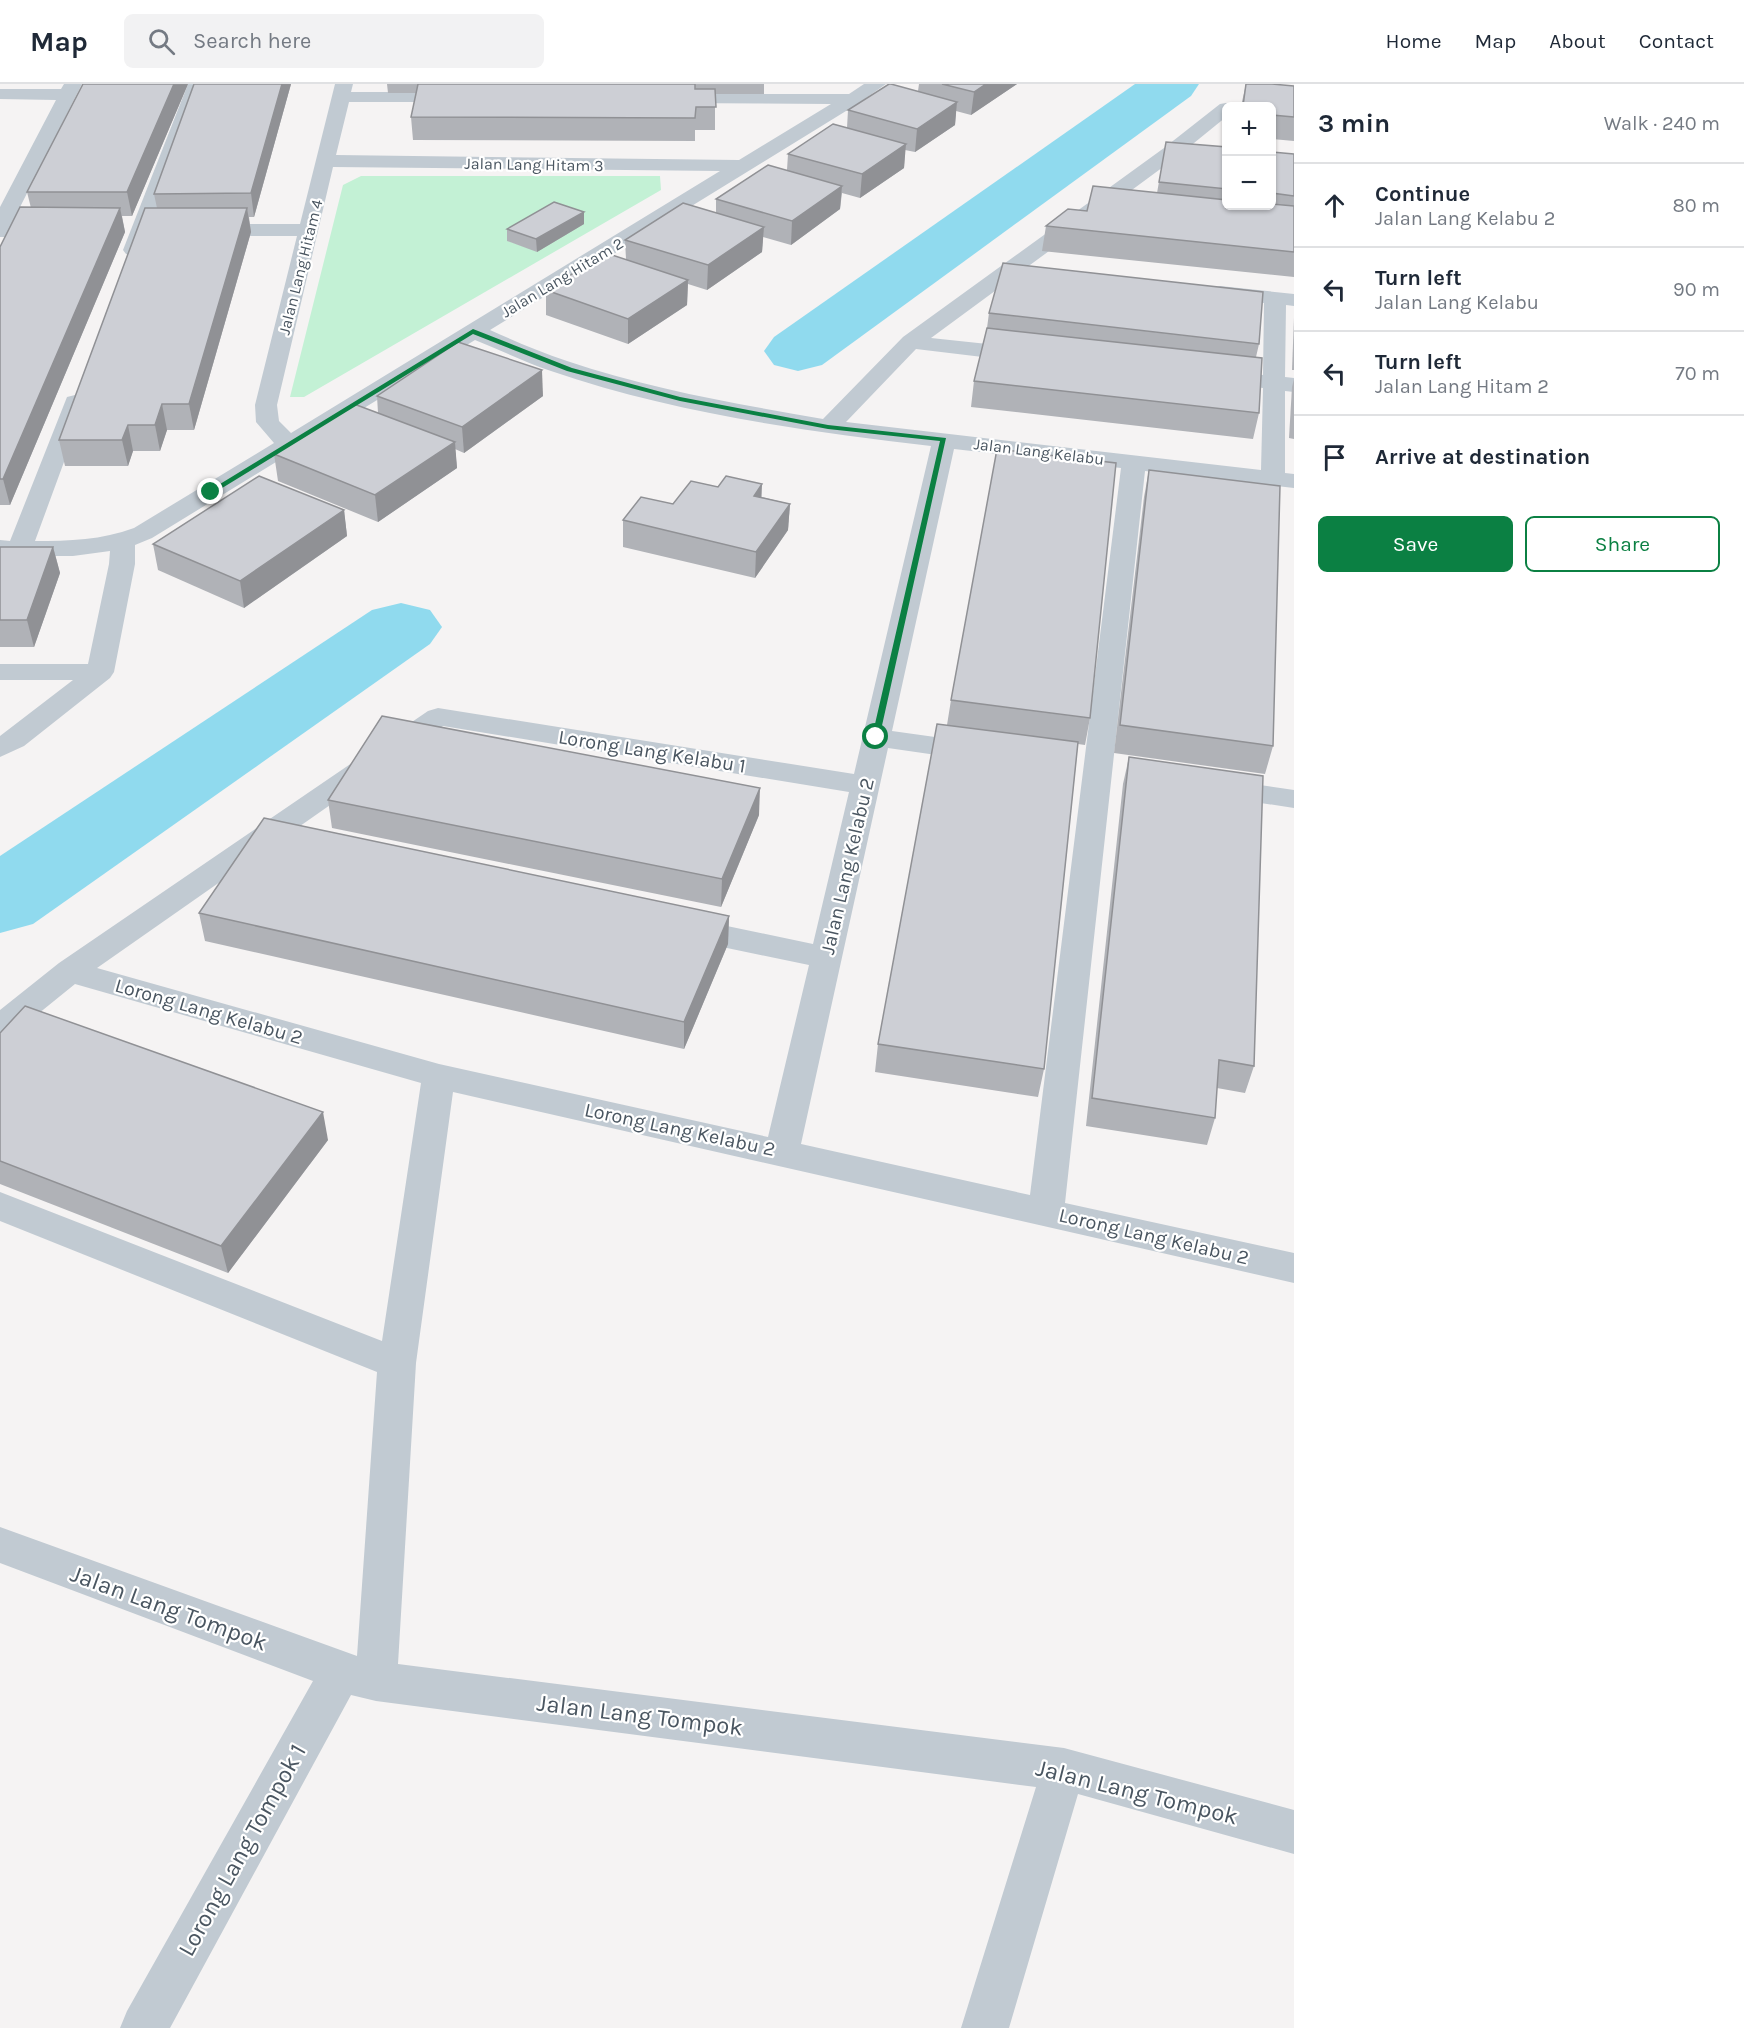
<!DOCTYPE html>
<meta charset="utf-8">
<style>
:root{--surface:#fff;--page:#f2f2f3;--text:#1f2937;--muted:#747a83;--line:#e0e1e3;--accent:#0b8043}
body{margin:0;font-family:Karla,sans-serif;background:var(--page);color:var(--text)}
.controls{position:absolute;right:18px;top:18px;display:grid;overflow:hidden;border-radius:9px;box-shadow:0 2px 4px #0004}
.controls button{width:54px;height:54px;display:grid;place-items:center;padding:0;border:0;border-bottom:2px solid var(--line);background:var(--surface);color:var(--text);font:30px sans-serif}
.stop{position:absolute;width:18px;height:18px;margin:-14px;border:4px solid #0b8043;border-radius:50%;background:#fff}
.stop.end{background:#0b8043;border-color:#fff;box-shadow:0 2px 6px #0008}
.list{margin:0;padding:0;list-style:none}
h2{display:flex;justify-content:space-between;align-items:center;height:78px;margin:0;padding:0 24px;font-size:26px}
h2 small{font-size:20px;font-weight:400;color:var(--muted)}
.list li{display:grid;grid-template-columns:39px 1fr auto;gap:18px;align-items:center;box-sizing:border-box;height:84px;padding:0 24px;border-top:2px solid var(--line)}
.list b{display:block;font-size:22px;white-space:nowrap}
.list p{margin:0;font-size:20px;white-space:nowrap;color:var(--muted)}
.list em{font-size:20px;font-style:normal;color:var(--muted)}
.actions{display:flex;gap:12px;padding:18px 24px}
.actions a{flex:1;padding:14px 0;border:2px solid var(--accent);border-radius:9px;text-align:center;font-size:21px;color:var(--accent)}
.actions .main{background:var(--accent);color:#fff}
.icon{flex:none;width:33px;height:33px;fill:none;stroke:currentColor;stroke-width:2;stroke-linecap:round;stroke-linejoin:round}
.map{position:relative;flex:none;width:1294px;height:1944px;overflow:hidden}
header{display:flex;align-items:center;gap:36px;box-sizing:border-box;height:84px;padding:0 30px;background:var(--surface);border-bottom:2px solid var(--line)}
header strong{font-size:28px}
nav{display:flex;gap:33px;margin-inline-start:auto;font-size:21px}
.search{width:420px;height:54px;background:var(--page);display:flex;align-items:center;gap:15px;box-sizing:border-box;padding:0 21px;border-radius:9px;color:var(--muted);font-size:22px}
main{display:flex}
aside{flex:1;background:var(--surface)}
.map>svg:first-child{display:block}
.green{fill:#c3f1d5;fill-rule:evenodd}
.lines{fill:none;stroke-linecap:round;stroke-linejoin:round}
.river{fill:#90daee;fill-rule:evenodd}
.minor{fill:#c1cad2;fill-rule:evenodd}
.wall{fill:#b0b2b7}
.shaded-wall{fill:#909195}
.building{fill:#cdcfd5;stroke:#909195;stroke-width:1.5}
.route{fill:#0b8043}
.labels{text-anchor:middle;stroke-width:4.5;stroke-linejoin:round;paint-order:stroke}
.far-street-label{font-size:16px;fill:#4a5661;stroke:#fff}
.street-label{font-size:20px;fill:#4a5661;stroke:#fff}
.near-street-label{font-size:24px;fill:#4a5661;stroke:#fff}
</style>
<header>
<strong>Map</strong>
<div class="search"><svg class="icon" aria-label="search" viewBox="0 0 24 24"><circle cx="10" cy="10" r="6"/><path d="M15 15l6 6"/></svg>Search here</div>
<nav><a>Home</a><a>Map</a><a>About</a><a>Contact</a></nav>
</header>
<main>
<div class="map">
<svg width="1294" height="1944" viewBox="0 0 1294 1944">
<rect width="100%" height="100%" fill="#f5f3f3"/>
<!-- green -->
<path class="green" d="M361 92H660L661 106 304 313H290L343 101ZM583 140 537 167 508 157Z"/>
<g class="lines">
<!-- river -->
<g class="river">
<polygon points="1135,0 1199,0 1191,12 822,281 798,287 774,281 764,267 774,253"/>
<polygon points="401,519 430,526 442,543 430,560 33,840 0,849 0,772 372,526"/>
</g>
<!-- minor -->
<g class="minor">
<polygon points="64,0 82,0 11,141 59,143 62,147 59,151 52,153 0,153 0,123 56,16 0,15 0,5 61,5"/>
<polygon points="188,0 206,0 143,166 140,170 133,172 126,170 123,166"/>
<path d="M335 0H353L351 8H459L465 9 468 13 465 17 459 18H349L336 71 739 76 831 20 670 19 664 18 661 14 664 10H849L864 0H886L859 19 490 246C515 257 540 268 567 277 649 305 737 320 823 335L903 253 1164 64 1220 20 1226 19 1234 22H1226V33L1178 72 931 254 1025 264 1033 266 1036 271 1033 276 1025 278 916 265 846 338 1261 386 1263 304 1209 297 1206 292 1209 287 1217 285 1263 291 1264 219 1213 212 1209 208 1213 204 1220 202 1294 210V222L1286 221 1285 293 1294 294V308L1285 307V389L1294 390V404L1145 387 1065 1119 1294 1169V1199L453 1008 416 1279 398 1580 1064 1664 1294 1726V1770L1078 1710 1009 1944H961L1036 1703 376 1617 351 1611 170 1944H120L127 1927 313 1597 0 1479V1443L357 1572 377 1288 0 1137V1108L382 1257 421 999 75 900 12 951 0 955V926L59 879 428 627 438 624 854 690 931 362C803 347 673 329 551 287 525 278 500 266 475 256L152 454 135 461V480L114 588 110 594 24 662 0 673V652L73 596H0V580H88L109 480 110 467 73 472H0V456L10 457 67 313 75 311 83 313 86 318 35 457C69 457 102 456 134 444L274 359 256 338 255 321 297 152H206L199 150 196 146 199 142 206 140H300ZM333 83 720 87 291 349 279 337 277 321ZM954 365 1121 384 1030 1111 801 1060 888 664 978 677 988 674 992 668 988 662 978 659 892 647ZM443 642 849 708 813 860 684 833 673 836 668 844 673 852 684 855 809 881 768 1053 439 980 97 884Z"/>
<polygon points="1219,695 1294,706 1294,724 1209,711 1205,704 1209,697"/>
</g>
</g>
<!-- wall -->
<g class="wall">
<polygon points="83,0 188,0 132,132 122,132 125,148 10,421 0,421 0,163 31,124 27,108"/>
<polygon points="291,0 254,133 249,133 251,148 194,346 167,346 160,367 133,367 128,382 65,382 59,356 157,124 154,110"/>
<polygon points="387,0 764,0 764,10 715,10 715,46 695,46 695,57 413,56 411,33 416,9 388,9"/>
<polygon points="919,0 1017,0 971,31 956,27 955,41 915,68 905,66 904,84 860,114 842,109 840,125 791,161 763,153 762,168 707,206 688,200 687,221 628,260 546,231 546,206 626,175 625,156 716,129 716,115 787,86 788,70 847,44 848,26 918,7"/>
<polygon points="1246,0 1294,2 1294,57 1272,55 1272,22 1241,22"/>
<polygon points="1166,58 1227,63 1227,122 1272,122 1272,68 1294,70 1294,193 1042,167 1046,142 1087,127 1157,109"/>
<polygon points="584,128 584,140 537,168 507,157 507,145"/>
<polygon points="989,229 1259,260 1256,273 1259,329 1253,355 971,323 974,297 987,244"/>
<polygon points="1294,234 1294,286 1292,286"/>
<polygon points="1294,295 1294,355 1289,354 1292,303"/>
<polygon points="377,312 543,312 464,369 455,365 457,384 378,438 278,397 274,370 378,329"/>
<polygon points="1149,386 1273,662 1265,690 1114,669 1144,413"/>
<polygon points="762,413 790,420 788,446 755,494 623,463 623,436 673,420"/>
<polygon points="344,426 347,452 244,524 158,486 153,460"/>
<polygon points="0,463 53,463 60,489 34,563 0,563"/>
<polygon points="951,616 1090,634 1085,661 1078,660 1044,985 1038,1013 875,988 878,960 947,641"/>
<polygon points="1129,673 1254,982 1245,1009 1217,1004 1215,1034 1207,1061 1086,1042 1123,700"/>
<polygon points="328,716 759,731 721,823 332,744"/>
<polygon points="199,829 729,832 728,860 684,965 205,857"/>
<polygon points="0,949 328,1056 228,1189 0,1100"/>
</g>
<!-- shaded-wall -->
<g class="shaded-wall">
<polygon points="174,0 188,0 132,132 127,108"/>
<polygon points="282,0 291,0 254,133 251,109"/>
<polygon points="986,0 1017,0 971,31 974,8"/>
<polygon points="957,18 955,41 915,68 917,45"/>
<polygon points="906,60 904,84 860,114 862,90"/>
<polygon points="842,102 840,125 791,161 792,137"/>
<polygon points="120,124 125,148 10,421 3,395"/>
<polygon points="247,124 251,148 194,346 189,320"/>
<polygon points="584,128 584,140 537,168 536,155"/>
<polygon points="764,143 762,168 707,206 708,181"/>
<polygon points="688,196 687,221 628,260 628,235"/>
<polygon points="542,286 543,312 464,369 462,343"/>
<polygon points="162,320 167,346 160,367 155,341"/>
<polygon points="128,341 133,367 128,382 122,356"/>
<polygon points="455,358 457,384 378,438 375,411"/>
<polygon points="762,400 761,427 754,412"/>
<polygon points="790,420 788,446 755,494 756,468"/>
<polygon points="344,426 347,452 244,524 240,497"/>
<polygon points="53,463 60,489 34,563 27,536"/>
<polygon points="760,704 759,731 721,823 722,795"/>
<polygon points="729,832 728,860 684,965 684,938"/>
<polygon points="323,1028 328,1056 228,1189 221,1162"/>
</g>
<!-- building -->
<g class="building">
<polygon points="83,0 174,0 127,108 27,108"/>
<polygon points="194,0 282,0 251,109 154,110"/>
<polygon points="418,0 695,0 695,5 715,5 716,23 696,23 695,34 411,33"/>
<polygon points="889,0 891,0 957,18 917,45 848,26"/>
<polygon points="942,0 986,0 974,8"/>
<polygon points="1246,0 1272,0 1294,2 1294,33 1272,31 1272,22 1243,22"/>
<polygon points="833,40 906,60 862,90 788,70"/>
<polygon points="1166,58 1227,63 1227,105 1159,98"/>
<polygon points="1272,68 1294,70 1294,112 1272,109"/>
<polygon points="768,81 842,102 792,137 716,115"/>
<polygon points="1093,102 1227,116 1227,122 1272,122 1272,120 1294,122 1294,168 1046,142 1068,125 1087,127"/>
<polygon points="554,118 584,128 536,155 507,145"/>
<polygon points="683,119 764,143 708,181 625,156"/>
<polygon points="20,123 120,124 3,395 0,395 0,163"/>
<polygon points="145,124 247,124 189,320 162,320 155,341 128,341 122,356 59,356"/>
<polygon points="606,169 688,196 628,235 546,206"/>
<polygon points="1003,179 1263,208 1259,260 989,229"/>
<polygon points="987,244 1262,274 1259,329 974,297"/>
<polygon points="458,258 542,286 462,343 377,312"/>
<polygon points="354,320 455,358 375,411 274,370"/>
<polygon points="997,365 1116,379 1090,634 951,616"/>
<polygon points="1149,386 1280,402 1273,662 1120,641"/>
<polygon points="259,392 344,426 240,497 153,460"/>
<polygon points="726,392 762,400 754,412 790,420 756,468 623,436 641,413 673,420 691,397 718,403"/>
<polygon points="0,463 53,463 27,536 0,536"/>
<polygon points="382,632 760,704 722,795 328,716"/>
<polygon points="937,640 1078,658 1044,985 878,960"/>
<polygon points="1129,673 1263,692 1254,982 1219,976 1215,1034 1092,1014"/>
<polygon points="264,734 729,832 684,938 199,829"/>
<polygon points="25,922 323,1028 221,1162 0,1077 0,949"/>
</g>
<!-- route -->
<polygon class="route" points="473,245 572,284 680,313 828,341 946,354 879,655 872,653 940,357 828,345 680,317 567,287 473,250 214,409 207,408"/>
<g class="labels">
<!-- far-street labels -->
<g class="far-street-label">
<text transform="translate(534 80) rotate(1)" y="6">Jalan Lang Hitam 3</text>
<text transform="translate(300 183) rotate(-76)" y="6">Jalan Lang Hitam 4</text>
<text transform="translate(562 193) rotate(-31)" y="6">Jalan Lang Hitam 2</text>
<text transform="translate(1039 367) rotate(7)" y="6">Jalan Lang Kelabu</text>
</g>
<!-- street labels -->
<g class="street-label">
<text transform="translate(652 667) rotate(9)" y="7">Lorong Lang Kelabu 1</text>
<text transform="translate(847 782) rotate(-77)" y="7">Jalan Lang Kelabu 2</text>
<text transform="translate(209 927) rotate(16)" y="7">Lorong Lang Kelabu 2</text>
<text transform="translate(680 1045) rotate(12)" y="7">Lorong Lang Kelabu 2</text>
<text transform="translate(1154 1152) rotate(13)" y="7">Lorong Lang Kelabu 2</text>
</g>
<!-- near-street labels -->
<g class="near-street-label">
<text transform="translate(169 1524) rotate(20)" y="8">Jalan Lang Tompok</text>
<text transform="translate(640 1631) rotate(7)" y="8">Jalan Lang Tompok</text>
<text transform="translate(1137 1708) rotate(14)" y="8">Jalan Lang Tompok</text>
<text transform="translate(242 1766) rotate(-61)" y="8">Lorong Lang Tompok 1</text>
</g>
</g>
</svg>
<div class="controls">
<button>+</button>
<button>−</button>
</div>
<div class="stop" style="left:876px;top:653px"></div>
<div class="stop end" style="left:211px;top:408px"></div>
</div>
<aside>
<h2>3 min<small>Walk · 240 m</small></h2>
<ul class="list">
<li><svg class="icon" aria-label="ahead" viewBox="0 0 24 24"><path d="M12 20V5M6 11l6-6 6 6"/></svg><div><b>Continue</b><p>Jalan Lang Kelabu 2</p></div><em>80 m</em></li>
<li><svg class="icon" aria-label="left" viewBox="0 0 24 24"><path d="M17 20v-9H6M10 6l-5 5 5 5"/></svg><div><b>Turn left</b><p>Jalan Lang Kelabu</p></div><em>90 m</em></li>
<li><svg class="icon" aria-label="left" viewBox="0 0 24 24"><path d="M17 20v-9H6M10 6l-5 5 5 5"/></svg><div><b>Turn left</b><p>Jalan Lang Hitam 2</p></div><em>70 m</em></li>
<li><svg class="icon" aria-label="arrive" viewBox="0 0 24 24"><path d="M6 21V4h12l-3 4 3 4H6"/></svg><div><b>Arrive at destination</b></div></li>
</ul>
<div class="actions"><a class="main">Save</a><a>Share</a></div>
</aside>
</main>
